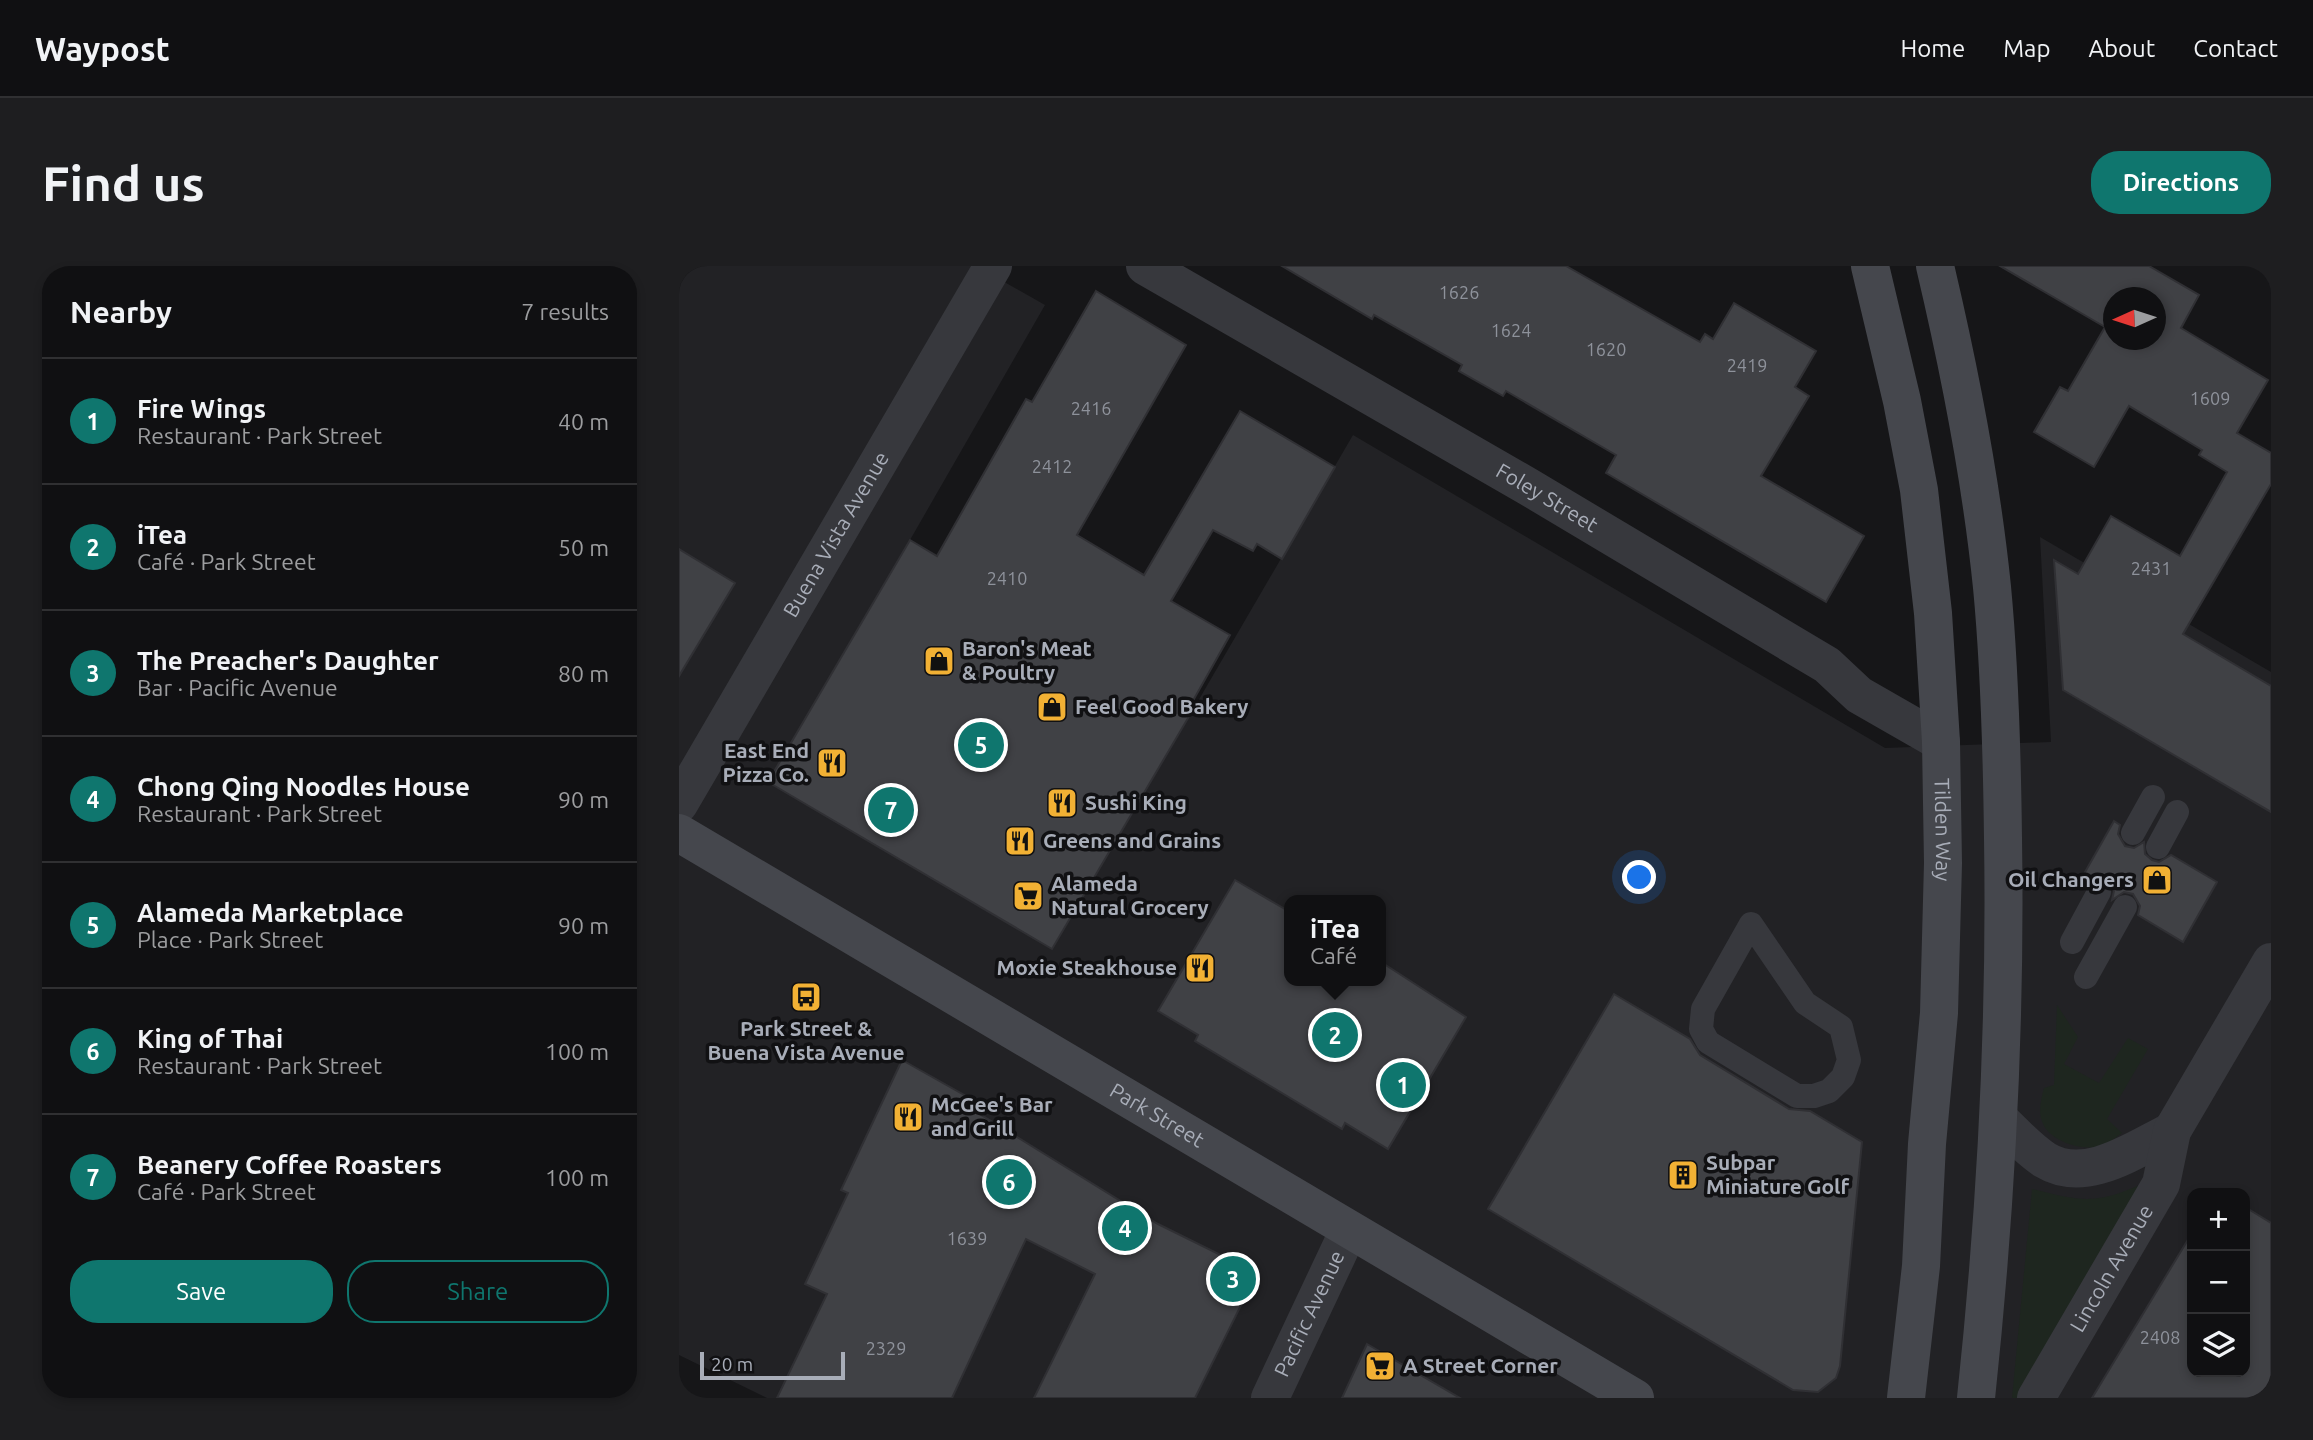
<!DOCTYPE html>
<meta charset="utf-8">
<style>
:root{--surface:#101012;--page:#1e1e20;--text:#f1f3f6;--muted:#9c9d9f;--line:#303032;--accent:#0f766e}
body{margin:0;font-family:Ubuntu,sans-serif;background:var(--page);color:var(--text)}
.controls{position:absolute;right:21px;bottom:21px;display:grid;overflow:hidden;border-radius:14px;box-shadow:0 4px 10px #0003}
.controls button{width:63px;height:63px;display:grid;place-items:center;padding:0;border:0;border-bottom:2px solid var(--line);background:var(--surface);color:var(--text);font:35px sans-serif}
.compass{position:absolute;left:1424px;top:21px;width:63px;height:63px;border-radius:50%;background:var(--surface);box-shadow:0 4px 10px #0003;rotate:267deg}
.scale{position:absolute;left:21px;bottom:18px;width:145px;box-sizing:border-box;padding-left:7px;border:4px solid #a8adb8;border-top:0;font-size:19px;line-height:24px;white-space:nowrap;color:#a8adb8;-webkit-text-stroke:5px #111113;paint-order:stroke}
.you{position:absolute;left:961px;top:612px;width:24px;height:24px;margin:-18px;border:5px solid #fff;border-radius:50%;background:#1a73e8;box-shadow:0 0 0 10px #1a73e833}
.badge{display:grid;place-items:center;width:46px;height:46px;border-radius:50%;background:var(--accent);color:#fff;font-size:23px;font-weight:700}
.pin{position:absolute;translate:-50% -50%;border:4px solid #fff;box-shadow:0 2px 7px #0006}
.popup{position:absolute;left:605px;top:629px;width:102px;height:91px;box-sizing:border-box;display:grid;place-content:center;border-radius:14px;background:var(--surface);filter:drop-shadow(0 2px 5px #0005);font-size:23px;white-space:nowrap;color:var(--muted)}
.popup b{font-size:26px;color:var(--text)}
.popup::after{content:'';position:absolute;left:50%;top:100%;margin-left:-14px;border:14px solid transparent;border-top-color:var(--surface)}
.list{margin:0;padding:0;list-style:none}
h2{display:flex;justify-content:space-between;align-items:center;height:91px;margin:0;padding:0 28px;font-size:30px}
h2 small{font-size:23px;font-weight:400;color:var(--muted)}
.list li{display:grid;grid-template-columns:46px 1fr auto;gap:21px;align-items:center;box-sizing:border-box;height:126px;padding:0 28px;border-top:2px solid var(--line)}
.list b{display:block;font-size:26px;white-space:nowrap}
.list p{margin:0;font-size:23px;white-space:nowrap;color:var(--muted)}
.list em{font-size:23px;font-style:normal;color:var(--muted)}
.actions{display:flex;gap:14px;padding:21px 28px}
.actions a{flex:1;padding:16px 0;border:2px solid var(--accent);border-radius:28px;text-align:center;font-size:24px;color:var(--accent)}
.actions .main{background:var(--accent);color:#fff}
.icon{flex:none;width:38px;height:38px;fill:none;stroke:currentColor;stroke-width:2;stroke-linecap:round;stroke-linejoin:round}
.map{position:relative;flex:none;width:1592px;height:1132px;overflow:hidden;border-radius:28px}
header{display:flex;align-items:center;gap:42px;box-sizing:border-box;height:98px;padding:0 35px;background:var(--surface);border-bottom:2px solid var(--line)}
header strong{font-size:33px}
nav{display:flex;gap:38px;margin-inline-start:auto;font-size:24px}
.intro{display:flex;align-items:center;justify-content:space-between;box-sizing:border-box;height:168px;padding:0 42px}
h1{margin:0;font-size:49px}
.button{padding:18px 32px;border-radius:28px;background:var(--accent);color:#fff;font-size:24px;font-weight:700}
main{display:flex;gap:42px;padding:0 42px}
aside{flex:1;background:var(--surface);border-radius:28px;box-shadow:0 4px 10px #0003}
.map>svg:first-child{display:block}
.built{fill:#222225;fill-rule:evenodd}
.green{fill:#1e261f}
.building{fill:#404145;stroke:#303034;stroke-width:2;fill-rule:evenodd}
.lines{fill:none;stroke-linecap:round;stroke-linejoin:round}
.service{stroke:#37383d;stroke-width:24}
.minor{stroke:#37383d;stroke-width:38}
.secondary{stroke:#45474d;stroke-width:38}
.labels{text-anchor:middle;stroke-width:7;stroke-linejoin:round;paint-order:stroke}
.number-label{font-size:18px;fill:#8e929b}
.street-label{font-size:21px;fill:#a8adb8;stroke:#111113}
.poi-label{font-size:21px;font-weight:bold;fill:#a8adb8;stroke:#111113;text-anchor:start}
</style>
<header>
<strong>Waypost</strong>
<nav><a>Home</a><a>Map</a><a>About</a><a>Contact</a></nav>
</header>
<div class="intro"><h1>Find us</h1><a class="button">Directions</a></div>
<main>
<aside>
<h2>Nearby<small>7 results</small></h2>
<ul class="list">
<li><span class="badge">1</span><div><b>Fire Wings</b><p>Restaurant · Park Street</p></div><em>40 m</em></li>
<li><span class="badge">2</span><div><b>iTea</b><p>Café · Park Street</p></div><em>50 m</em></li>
<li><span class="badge">3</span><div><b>The Preacher's Daughter</b><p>Bar · Pacific Avenue</p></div><em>80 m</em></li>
<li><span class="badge">4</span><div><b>Chong Qing Noodles House</b><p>Restaurant · Park Street</p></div><em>90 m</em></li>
<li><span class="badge">5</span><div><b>Alameda Marketplace</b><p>Place · Park Street</p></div><em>90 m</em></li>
<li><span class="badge">6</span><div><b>King of Thai</b><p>Restaurant · Park Street</p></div><em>100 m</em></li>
<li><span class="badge">7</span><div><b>Beanery Coffee Roasters</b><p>Café · Park Street</p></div><em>100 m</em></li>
</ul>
<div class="actions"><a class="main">Save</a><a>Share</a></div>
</aside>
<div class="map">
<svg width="1592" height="1132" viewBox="0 0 1592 1132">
<rect width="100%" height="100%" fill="#161618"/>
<!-- built -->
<path class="built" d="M0 0H297L366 39 231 274 515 442 674 169 1206 482 1372 476 1361 271 1592 406V1132H88L0 1089ZM610 634H702V715H610ZM1513 927H1566V1106H1513Z"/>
<!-- green -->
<g class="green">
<path d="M1378 739 1399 771 1385 798 1420 817 1449 772 1469 783 1428 853 1443 867C1437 871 1431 877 1425 879 1406 886 1375 877 1365 860 1358 847 1362 834 1365 822L1375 819Z"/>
<path d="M1463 918 1338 1132H1333L1353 923C1402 935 1416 939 1463 918Z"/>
</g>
<!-- building -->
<g class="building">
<polygon points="603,0 887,0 1021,76 1026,68 1034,73 1055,37 1137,85 1116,121 1130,130 1082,210 1185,270 1147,336 927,207 937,189 827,125 824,130 780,105 783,99 695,49 693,53"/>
<path d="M1321 0H1470L1520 29 1502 62 1589 114 1558 167 1592 187V218L1504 368 1592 420V546L1384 424 1375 294 1399 308 1432 250 1501 290 1548 206 1520 189 1523 184 1450 140 1415 201 1355 166 1381 121 1389 125 1426 61ZM1434 32H1476V74H1434Z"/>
<polygon points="417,25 507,79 398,269 465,309 561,145 656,201 603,293 578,278 574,285 534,264 492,335 551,369 511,440 515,442 373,683 89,516 231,274 258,290 347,133 353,136"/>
<polygon points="0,283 56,317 0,410"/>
<polygon points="1435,555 1441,559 1439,568 1446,580 1455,582 1465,576 1466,588 1473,594 1480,596 1492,589 1538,616 1504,676 1459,649 1461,640 1454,628 1445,626 1433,634 1435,625 1428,613 1419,611 1407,619 1401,615"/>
<polygon points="556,614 611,646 611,715 702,715 702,696 787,751 709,883 666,857 663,863 516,775 519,769 479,745"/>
<polygon points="935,728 1011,773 1021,789 1110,843 1131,845 1183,876 1161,1100 1157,1112 1139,1126 1114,1124 809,943"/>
<polygon points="223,794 294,834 291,842 479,958 578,1007 516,1132 355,1132 416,1008 347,973 273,1132 98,1132 148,1028 126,1018 169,927 162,924"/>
<polygon points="1566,941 1592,957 1592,1132 1413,1132 1513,967 1513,1106 1566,1106"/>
<polygon points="688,1078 781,1132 663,1132"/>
</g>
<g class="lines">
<!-- service -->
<g class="service">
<polyline points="1454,567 1474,531"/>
<polyline points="1479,581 1498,546"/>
<polygon points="1072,658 1126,737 1162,761 1170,794 1164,811 1150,825 1135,830 1118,830 1029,776 1022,763 1024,743"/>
<polyline points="1393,676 1420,626"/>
<polyline points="1407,711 1446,641"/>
</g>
<!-- minor -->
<g class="minor">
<path id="s1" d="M466 0 848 220 1148 399 1180 429 1262 476"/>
<path id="s2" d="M0 538 314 0"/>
<path d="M1321 854C1335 867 1350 884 1366 894 1407 919 1456 883 1493 865"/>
<path id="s3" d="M591 1132 670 964"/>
<path id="s4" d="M1357 1132 1482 918 1493 865 1592 696"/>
</g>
<!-- secondary -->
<g class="secondary">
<path id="s5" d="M1191 0 1223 135 1240 224 1254 347 1262 476 1264 597 1260 747 1248 878 1242 1000 1227 1132"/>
<path d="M1256 0C1281 106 1302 213 1313 321 1321 405 1323 488 1324 572 1327 760 1317 945 1297 1132"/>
<path id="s6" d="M0 567 956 1132"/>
</g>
</g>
<!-- icons -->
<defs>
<g id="shop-square" transform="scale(1.575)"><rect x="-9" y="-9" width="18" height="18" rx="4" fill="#f2b134" stroke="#111113"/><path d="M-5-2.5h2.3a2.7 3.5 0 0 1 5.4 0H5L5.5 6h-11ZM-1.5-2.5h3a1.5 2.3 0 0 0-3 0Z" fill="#111"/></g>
<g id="restaurant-square" transform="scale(1.575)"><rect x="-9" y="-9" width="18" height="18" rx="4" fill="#f2b134" stroke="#111113"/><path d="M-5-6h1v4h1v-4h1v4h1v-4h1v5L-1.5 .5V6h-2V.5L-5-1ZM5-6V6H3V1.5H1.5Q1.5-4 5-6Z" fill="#111"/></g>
<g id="supermarket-square" transform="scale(1.575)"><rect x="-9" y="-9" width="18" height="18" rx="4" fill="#f2b134" stroke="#111113"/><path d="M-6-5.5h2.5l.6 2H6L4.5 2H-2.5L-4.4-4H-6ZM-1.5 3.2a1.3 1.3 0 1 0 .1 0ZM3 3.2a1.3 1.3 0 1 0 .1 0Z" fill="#111"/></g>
<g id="bus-square" transform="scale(1.575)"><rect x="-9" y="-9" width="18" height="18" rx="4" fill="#f2b134" stroke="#111113"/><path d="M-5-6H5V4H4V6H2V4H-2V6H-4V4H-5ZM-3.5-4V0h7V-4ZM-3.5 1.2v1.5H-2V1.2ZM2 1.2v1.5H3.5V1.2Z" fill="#111"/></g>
<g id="building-square" transform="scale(1.575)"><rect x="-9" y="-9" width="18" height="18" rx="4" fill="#f2b134" stroke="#111113"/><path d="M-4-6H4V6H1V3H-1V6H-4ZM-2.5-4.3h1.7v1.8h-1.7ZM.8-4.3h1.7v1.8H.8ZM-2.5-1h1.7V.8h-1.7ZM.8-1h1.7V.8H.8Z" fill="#111"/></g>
</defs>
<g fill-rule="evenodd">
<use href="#shop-square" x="260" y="395"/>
<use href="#shop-square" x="373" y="441"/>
<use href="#restaurant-square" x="153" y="497"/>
<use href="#restaurant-square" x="383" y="537"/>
<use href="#restaurant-square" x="341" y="575"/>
<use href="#shop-square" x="1478" y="614"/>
<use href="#supermarket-square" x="349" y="630"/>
<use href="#restaurant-square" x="521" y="702"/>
<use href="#bus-square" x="127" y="731"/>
<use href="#restaurant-square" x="229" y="851"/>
<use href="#building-square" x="1004" y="909"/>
<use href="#supermarket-square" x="701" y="1100"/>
</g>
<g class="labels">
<!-- number labels -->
<g class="number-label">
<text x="780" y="33">1626</text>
<text x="832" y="71">1624</text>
<text x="927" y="90">1620</text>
<text x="1068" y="106">2419</text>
<text x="1531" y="139">1609</text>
<text x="412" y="149">2416</text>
<text x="373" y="207">2412</text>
<text x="1472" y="309">2431</text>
<text x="328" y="319">2410</text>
<text x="288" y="979">1639</text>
<text x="1481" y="1078">2408</text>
<text x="207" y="1089">2329</text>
</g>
<!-- street labels -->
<g class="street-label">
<text dy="7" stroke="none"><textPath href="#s1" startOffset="464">Foley Street</textPath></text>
<text dy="7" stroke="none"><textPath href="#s2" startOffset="312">Buena Vista Avenue</textPath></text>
<text dy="7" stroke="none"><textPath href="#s5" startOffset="570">Tilden Way</textPath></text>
<text dy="7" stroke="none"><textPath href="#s6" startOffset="555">Park Street</textPath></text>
<text dy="7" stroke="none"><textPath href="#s4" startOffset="150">Lincoln Avenue</textPath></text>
<text dy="7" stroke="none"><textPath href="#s3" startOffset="93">Pacific Avenue</textPath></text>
</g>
<!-- poi labels -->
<g class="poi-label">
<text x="283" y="390">Baron's Meat<tspan x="283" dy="24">&amp; Poultry</tspan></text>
<text x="396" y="448">Feel Good Bakery</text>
<text x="130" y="492" text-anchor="end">East End<tspan x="130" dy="24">Pizza Co.</tspan></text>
<text x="406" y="544">Sushi King</text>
<text x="364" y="582">Greens and Grains</text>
<text x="1455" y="621" text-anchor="end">Oil Changers</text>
<text x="372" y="625">Alameda<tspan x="372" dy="24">Natural Grocery</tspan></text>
<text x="498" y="709" text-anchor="end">Moxie Steakhouse</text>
<text x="127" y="770" text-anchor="middle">Park Street &amp;<tspan x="127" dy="24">Buena Vista Avenue</tspan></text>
<text x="252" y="846">McGee's Bar<tspan x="252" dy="24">and Grill</tspan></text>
<text x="1027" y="904">Subpar<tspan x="1027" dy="24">Miniature Golf</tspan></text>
<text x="724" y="1107">A Street Corner</text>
</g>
</g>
</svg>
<div class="controls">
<button>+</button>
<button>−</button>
<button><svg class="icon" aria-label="layers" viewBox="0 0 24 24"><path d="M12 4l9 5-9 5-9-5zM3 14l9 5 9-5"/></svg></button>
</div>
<svg class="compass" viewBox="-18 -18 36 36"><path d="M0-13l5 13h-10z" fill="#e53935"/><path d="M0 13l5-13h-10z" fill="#9c9d9f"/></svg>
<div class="scale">20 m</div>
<div class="you"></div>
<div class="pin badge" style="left:724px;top:819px">1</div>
<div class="pin badge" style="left:656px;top:769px">2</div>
<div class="popup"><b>iTea</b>Café</div>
<div class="pin badge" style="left:554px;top:1013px">3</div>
<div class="pin badge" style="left:446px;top:962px">4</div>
<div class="pin badge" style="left:302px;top:479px">5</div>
<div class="pin badge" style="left:330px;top:916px">6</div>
<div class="pin badge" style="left:212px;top:544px">7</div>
</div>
</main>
